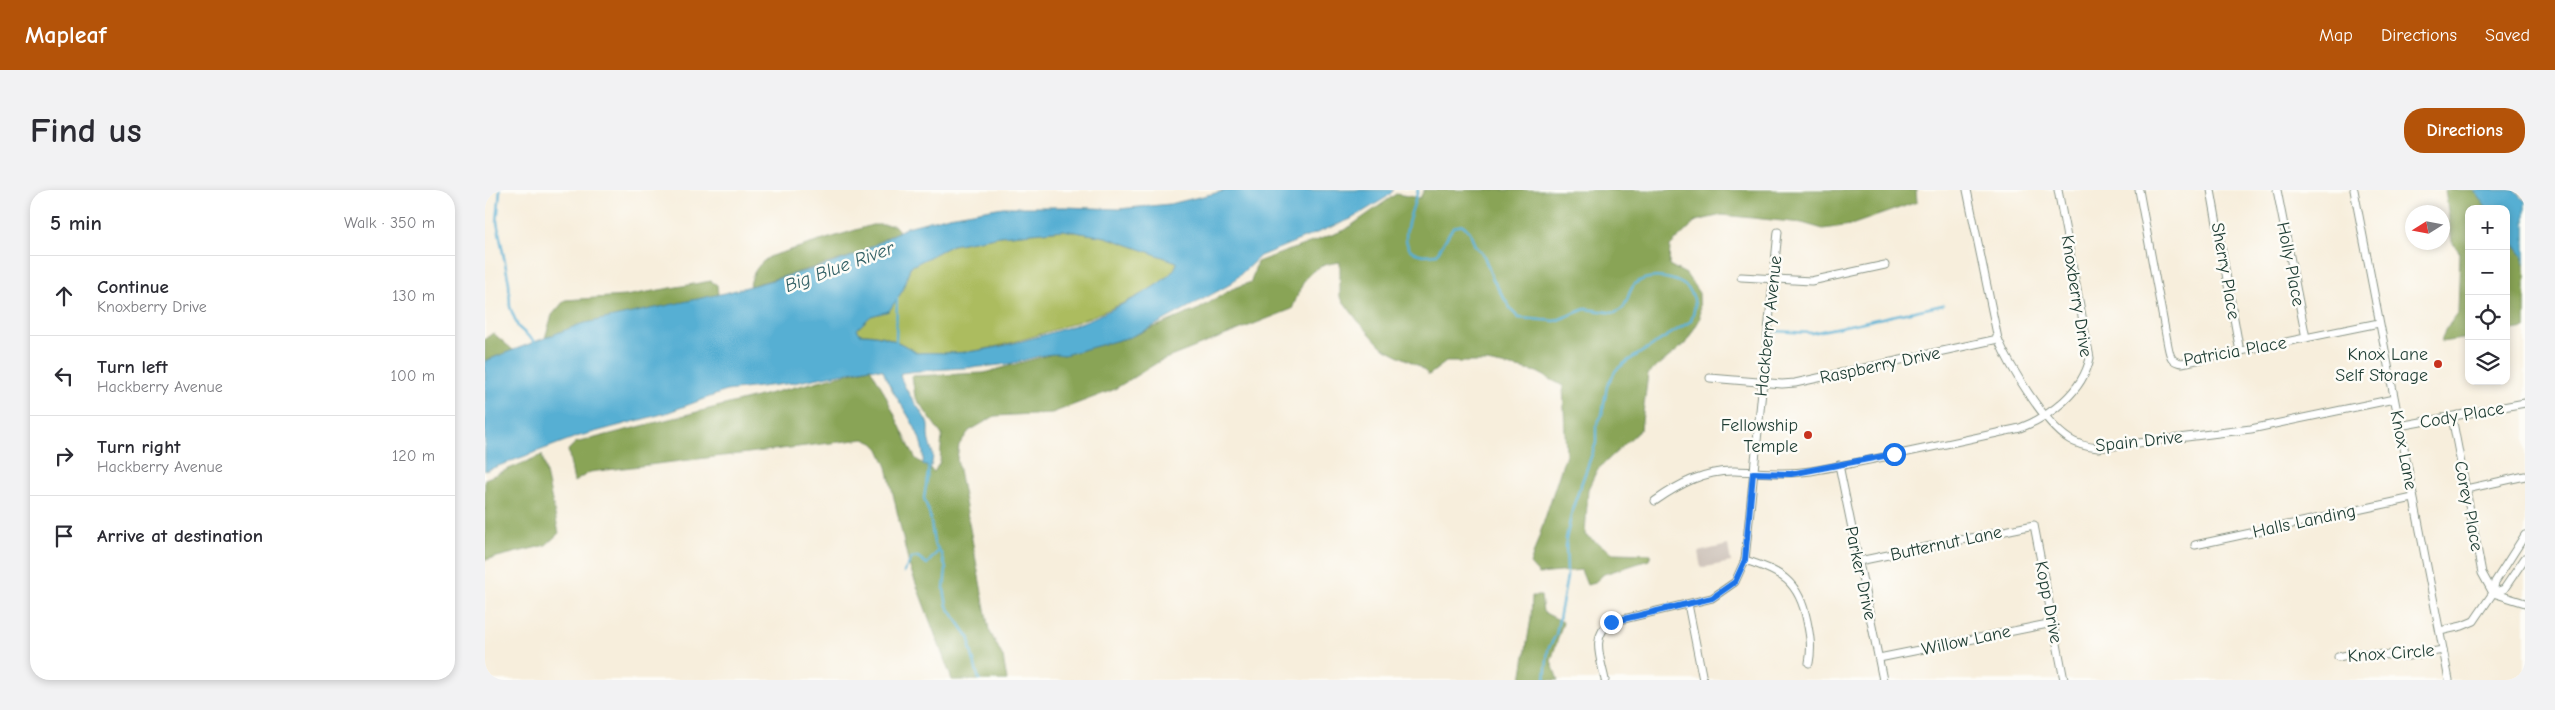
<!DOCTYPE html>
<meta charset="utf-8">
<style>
:root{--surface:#fff;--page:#f2f2f3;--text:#2b2b33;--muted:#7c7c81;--line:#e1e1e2;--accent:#b45309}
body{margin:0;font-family:"Comic Neue",sans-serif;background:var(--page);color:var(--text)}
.controls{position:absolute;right:15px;top:15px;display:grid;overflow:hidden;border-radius:10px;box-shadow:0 2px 8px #0003}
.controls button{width:45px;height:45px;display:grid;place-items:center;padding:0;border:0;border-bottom:1px solid var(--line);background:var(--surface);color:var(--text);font:25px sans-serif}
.compass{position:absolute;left:1920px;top:15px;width:45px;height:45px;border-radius:50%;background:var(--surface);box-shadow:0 2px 8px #0003;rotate:259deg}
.stop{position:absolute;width:15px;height:15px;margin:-11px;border:4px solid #1a73e8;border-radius:50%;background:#fff}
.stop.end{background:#1a73e8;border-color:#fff;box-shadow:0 1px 5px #0008}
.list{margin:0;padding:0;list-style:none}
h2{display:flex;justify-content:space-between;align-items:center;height:65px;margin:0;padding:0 20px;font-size:21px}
h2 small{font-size:16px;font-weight:400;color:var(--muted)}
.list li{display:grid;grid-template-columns:32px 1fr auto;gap:15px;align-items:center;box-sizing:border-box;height:80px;padding:0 20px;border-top:1px solid var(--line)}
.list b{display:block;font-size:19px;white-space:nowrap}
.list p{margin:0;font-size:16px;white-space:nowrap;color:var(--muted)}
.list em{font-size:16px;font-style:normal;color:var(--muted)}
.icon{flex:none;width:28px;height:28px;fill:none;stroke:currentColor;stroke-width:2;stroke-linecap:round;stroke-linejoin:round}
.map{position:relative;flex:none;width:2040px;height:490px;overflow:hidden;border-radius:20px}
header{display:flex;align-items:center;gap:30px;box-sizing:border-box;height:70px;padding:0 25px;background:var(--accent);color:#fff}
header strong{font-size:24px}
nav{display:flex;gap:28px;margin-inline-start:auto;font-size:18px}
.intro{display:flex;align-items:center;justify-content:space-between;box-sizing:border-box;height:120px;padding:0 30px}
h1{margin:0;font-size:35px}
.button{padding:12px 22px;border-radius:20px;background:var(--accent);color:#fff;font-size:18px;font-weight:700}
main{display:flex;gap:30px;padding:0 30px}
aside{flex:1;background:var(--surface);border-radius:20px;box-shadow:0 2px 8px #0003}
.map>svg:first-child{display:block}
.industrial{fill:#cdc2b9}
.green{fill:#acbc5f;stroke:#667c4a}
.forest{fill:#89a456;stroke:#547045}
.water{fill:#56afd3;stroke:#3a7684;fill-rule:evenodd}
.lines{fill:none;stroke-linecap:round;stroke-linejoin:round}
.stream{stroke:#56afd3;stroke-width:2.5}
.minor-casing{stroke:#8b9688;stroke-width:9}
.minor{stroke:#fff;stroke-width:7}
.route{stroke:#1a73e8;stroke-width:6}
.poi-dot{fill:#c8321e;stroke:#fdfcf7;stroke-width:2}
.labels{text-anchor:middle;stroke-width:5;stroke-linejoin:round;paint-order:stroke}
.street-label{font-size:18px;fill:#1f3d34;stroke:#fdfcf7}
.poi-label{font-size:18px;fill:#1f3d34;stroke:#fdfcf7;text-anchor:end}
.water-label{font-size:19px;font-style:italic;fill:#305f64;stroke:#fdfcf7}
</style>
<header>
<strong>Mapleaf</strong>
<nav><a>Map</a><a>Directions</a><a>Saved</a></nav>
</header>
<div class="intro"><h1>Find us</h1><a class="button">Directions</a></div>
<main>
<aside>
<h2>5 min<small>Walk · 350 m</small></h2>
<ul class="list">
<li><svg class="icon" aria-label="ahead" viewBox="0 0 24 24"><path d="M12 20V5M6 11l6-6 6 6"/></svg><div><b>Continue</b><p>Knoxberry Drive</p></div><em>130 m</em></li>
<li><svg class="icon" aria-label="left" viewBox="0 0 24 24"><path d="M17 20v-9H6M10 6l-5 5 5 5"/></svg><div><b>Turn left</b><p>Hackberry Avenue</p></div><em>100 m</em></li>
<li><svg class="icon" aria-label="right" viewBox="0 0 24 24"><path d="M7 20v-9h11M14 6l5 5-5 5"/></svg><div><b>Turn right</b><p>Hackberry Avenue</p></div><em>120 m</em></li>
<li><svg class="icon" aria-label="arrive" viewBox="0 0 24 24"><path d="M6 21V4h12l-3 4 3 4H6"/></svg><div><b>Arrive at destination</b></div></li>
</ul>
</aside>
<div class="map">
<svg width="2040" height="490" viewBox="0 0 2040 490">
<rect width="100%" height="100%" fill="#fdfcf7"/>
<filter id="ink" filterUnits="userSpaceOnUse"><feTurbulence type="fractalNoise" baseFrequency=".02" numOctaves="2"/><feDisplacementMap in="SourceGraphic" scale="10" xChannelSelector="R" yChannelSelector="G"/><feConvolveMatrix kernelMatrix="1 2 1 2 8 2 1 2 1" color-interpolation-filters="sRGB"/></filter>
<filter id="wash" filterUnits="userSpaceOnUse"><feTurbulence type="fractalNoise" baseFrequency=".0096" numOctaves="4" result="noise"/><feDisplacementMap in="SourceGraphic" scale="20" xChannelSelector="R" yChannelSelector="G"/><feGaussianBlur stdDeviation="1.12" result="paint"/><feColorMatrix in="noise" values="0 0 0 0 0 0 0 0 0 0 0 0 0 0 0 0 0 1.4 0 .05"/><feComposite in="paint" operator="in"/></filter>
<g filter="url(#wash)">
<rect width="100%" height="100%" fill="#f7eedc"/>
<!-- industrial -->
<polygon class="industrial" points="1243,355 1246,372 1216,378 1213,362"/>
<!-- green -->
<path class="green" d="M578 40 621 47 692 72C687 108 518 159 482 162 466 164 449 162 432 163 414 151 397 143 375 144L372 139 386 126 404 121 418 100 425 77 467 55 515 46Z"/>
<!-- forest -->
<g class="forest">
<path d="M939 0H1431L1432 12 1366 35 1338 39 1317 33 1237 25 1211 31 1185 56 1184 75 1201 84 1214 103 1215 129 1200 154 1163 184 1156 239 1112 280 1103 299 1100 345 1128 363 1166 364 1164 370 1119 384 1109 393 1102 395 1096 380 1054 384 1045 374 1081 264 1078 196 1052 182 1002 172H961L944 185 934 176 897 157 873 131 855 107V72C821 76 819 90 807 119L675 171 628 200 567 223 510 226 484 241 474 255 472 269 504 440 518 467 522 490H467L424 375 402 277 394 259 388 253 379 249 105 282 89 292 83 260 90 253 385 178 397 198 427 262 431 269 449 282 455 272 457 245 430 207 427 186 499 183 571 163 579 165 645 147 714 119 747 99 766 92 772 72 860 40 911 4 935 8Z"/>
<polygon points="1960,0 1989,0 2002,19 1984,19 1984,148 1956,152 1960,140 1973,123 1975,63 1967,52"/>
<path d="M387 35H409L414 41 371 65 265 96C267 82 274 73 286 66Z"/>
<polygon points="2021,45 2037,65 2040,74 2040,138 2021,141"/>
<polygon points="226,91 232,95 233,105 96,134 60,148 67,125 80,110 140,106"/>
<polygon points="8,143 28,160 0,171 0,149"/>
<polygon points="57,265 74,343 61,355 0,370 0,289"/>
<polygon points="1047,406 1056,406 1058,422 1078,432 1066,471 1073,490 1036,490 1046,428"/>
</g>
<!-- water -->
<g class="water">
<path d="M743 0H909L902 7 866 29 775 66 744 95 665 138 645 147 579 165C561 161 541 171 523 174 487 179 452 178 416 183L415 186C423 206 432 214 441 230 444 234 443 240 443 245 444 261 452 260 445 279L438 274C442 240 408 211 398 180L385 178 308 193 241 201 181 223 91 247 0 281V171L13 166 96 134 240 103 339 76 371 65 422 37 464 26 518 17H580L634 19 685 14ZM578 40 621 47 692 72C691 93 610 128 590 135 560 145 514 159 482 162 466 164 449 162 432 163 414 151 397 144 375 144L372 139 386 126 404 121 418 100 425 77 467 55 515 46Z"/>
<polygon points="1989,0 2030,0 2040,11 2040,74 2037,65 2021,45 2021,19 2002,19"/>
</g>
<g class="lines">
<!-- stream -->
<g class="stream">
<polyline points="15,0 12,32 24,93 25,117 33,137 52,154"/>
<path d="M933 0C926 28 902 71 952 64L968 37 978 35 985 42 990 56 999 66 1008 90 1027 121 1034 128 1070 131 1100 119 1130 123 1138 118C1143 111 1144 99 1150 94 1165 82 1198 87 1207 104 1212 113 1209 122 1206 131L1141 172 1131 180 1122 196 1117 225 1111 236V253L1088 317 1081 349 1082 387 1071 445 1063 459 1060 490"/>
<polyline points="1288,141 1327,143 1458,115"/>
<polyline points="411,153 412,106"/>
<polyline points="444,277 439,308 445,326 449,353 457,365 461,379 459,399 462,416 485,449 485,457 494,490"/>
<polyline points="419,382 427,368 433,367 442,374 454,360"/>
</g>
</g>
</g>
<g filter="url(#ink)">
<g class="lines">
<!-- minor casing -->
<g class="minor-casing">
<g id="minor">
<path d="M1482 0 1513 149C1525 177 1559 233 1584 249 1593 255 1603 257 1613 258L1766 239 1909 209"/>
<path d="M1654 0 1683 156C1685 166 1686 172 1697 173L1894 133"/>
<polyline points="1726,0 1755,162"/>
<polyline points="1792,0 1821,148"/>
<polyline points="1869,0 1964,490"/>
<polyline points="1256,87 1326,91 1400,75"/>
<polyline points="1225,188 1297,194 1310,193 1513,149"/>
<polyline points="1967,227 1997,383 2008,403"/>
<polyline points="1914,236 2040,213"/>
<polyline points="1354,275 1398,490"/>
<polyline points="1981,299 2040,286"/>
<path d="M1170 311C1194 294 1220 280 1250 281 1277 282 1300 285 1326 281 1396 269 1466 253 1535 238 1566 226 1598 201 1605 168L1573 0"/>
<polyline points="1710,355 1928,308"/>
<path d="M1260 370C1297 382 1314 391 1322 431 1325 446 1327 457 1324 473"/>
<polyline points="1374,371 1549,335 1579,490"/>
<polyline points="2008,403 2019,399 2040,368"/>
<polyline points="2008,403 2040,413"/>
<polyline points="1203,414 1218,490"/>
<polyline points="1955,441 1977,436 1989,431 2008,403 2010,392 2040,345"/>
<polyline points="1853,467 1872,463 1923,466 1958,460"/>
<polyline points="1394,468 1568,433"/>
<path d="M1120 490C1116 469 1105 446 1126 432L1227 408 1250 392 1260 370 1293 42"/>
</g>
</g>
<!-- minor -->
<use href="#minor" class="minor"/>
</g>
</g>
<g class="lines" filter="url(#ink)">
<!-- route -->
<polyline class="route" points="1126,432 1227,408 1250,392 1260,370 1268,283 1306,284 1409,264"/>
</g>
<!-- markers -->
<g class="poi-dot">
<circle cx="1953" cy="174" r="5"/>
<circle cx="1323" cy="245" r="5"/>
</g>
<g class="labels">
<!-- street labels -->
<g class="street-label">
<text transform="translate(1806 74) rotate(79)" y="6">Holly Place</text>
<text transform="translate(1741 81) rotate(80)" y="6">Sherry Place</text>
<text transform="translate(1592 106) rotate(81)" y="6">Knoxberry Drive</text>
<text transform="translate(1283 136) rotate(-84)" y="6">Hackberry Avenue</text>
<text transform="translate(1750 161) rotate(-10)" y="6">Patricia Place</text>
<text transform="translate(1395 175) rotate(-12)" y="6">Raspberry Drive</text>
<text transform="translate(1977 225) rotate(-10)" y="6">Cody Place</text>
<text transform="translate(1654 251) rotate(-6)" y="6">Spain Drive</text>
<text transform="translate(1919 260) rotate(79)" y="6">Knox Lane</text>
<text transform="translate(1984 316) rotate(79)" y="6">Corey Place</text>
<text transform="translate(1819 331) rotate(-12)" y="6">Halls Landing</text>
<text transform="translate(1461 353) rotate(-12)" y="6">Butternut Lane</text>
<text transform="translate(1376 383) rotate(78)" y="6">Parker Drive</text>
<text transform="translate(1564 412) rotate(79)" y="6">Kopp Drive</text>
<text transform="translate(1481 450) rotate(-12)" y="6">Willow Lane</text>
<text transform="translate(1906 463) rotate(-4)" y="6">Knox Circle</text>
</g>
<!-- poi labels -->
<g class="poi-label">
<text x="1943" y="170">Knox Lane<tspan x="1943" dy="21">Self Storage</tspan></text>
<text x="1313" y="241">Fellowship<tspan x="1313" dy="21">Temple</tspan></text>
</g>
<!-- water labels -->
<g class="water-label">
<text transform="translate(354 76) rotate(-20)" y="7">Big Blue River</text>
</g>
</g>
</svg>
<div class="controls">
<button>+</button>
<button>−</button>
<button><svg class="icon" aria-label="locate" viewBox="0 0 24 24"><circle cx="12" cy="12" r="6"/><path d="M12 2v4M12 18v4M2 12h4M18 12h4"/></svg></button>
<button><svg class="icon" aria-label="layers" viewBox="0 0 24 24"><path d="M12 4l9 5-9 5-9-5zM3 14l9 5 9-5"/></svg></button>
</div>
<svg class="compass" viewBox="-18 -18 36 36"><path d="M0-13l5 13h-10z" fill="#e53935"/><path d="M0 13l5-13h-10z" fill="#7c7c81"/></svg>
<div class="stop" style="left:1409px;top:264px"></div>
<div class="stop end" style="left:1126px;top:432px"></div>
</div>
</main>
